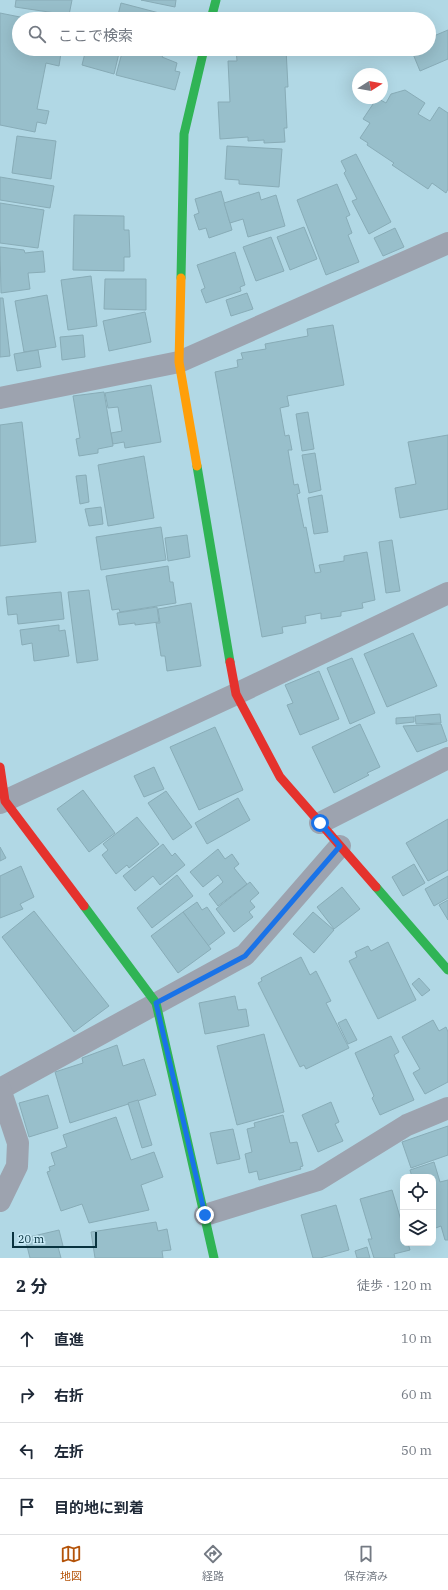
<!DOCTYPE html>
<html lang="ja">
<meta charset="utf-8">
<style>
:root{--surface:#fff;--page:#f6f6f7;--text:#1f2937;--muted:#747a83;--line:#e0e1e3;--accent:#b45309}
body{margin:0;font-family:"IBM Plex Serif","Noto Sans JP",serif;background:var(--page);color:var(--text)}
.controls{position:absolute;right:12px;bottom:12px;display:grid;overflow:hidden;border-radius:8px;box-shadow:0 4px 16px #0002}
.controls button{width:36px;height:36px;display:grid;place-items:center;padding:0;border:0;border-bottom:1px solid var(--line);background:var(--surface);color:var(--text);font:20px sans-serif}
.compass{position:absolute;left:352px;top:68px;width:36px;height:36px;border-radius:50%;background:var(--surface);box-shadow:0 4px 16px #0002;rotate:79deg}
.scale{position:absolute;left:12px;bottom:10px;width:85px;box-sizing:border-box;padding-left:4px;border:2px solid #09333f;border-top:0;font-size:11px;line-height:14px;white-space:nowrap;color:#09333f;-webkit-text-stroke:3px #c8eaf6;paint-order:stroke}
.stop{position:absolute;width:12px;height:12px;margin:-9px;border:3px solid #1a73e8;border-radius:50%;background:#fff}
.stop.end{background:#1a73e8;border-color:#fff;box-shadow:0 1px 4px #0008}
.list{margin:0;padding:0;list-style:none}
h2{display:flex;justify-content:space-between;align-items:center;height:52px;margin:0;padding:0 16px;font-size:17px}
h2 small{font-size:13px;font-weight:400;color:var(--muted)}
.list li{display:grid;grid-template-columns:26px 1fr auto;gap:12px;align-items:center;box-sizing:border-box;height:56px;padding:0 16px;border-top:1px solid var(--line)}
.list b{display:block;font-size:15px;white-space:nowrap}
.list em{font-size:13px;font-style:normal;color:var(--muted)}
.icon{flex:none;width:22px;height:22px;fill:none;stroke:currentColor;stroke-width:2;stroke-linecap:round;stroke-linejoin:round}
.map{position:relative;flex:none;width:448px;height:1258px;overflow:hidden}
.search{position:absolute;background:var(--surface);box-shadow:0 4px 16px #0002;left:12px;right:12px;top:12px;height:44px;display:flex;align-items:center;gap:10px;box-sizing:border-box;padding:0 14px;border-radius:22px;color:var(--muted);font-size:15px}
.sheet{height:276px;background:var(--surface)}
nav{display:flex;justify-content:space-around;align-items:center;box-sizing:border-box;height:56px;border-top:1px solid var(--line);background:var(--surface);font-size:11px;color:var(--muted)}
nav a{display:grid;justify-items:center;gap:2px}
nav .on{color:var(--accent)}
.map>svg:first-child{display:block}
.building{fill:#98bfcb;stroke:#88acb7}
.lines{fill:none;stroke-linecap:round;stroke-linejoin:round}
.street{stroke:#9da3af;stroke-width:22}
.fast{stroke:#30b455;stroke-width:9}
.slow{stroke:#ff9f0a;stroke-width:9}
.jam{stroke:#e5322d;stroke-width:9}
.route{stroke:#1a73e8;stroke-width:5}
</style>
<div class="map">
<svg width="448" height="1258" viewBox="0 0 448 1258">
<rect width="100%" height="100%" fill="#b1d8e5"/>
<!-- building -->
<g class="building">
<polygon points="16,0 72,0 69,15 15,7"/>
<polygon points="141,0 176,0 175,7"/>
<polygon points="121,3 163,14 162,19 117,19"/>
<polygon points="0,13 30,19 19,19 19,49 56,49 56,52 61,53 59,66 46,63 37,109 49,111 46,124 37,122 35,132 0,125"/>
<polygon points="448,30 448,59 420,71 411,49 429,49 429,38"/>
<polygon points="86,49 120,49 114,74 82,65"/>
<polygon points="123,49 144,49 164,54 162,57 177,63 175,71 180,72 175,90 116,75"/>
<polygon points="236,49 286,49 288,87 285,87 287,128 284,128 285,142 264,143 264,140 248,141 248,137 220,139 218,102 230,102 228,61 237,61"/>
<polygon points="405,90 425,103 418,114 430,121 439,107 448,113 448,189 446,193 432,183 428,189 392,165 394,163 367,145 368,143 360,138 370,123 363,119 377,98 386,103 391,94"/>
<polygon points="17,136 56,141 51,179 12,173"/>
<polygon points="227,146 282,149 279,187 239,184 239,180 225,179"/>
<polygon points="356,154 391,222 369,234 352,201 357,199 344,173 346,171 341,161"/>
<polygon points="0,177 54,186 50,208 0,200"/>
<polygon points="337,184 350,215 346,217 352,233 348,235 359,262 326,275 297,200"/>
<polygon points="221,191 232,230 209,238 206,228 199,230 194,215 199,213 195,199"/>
<polygon points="259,192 261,200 276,195 285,226 248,237 243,219 230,223 224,203"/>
<polygon points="0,203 44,210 38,248 0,243"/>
<polygon points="74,215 124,216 124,230 129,230 130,257 124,257 124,271 73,270"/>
<polygon points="304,227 317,259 290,270 277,237"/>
<polygon points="395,228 404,247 383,256 374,238"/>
<polygon points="271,237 284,271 256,281 243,247"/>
<polygon points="0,247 24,250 25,253 43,251 45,272 28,273 30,289 1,293"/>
<polygon points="235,252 245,285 240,287 241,291 206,303 201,290 205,288 197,265"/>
<polygon points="91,276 97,326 68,330 61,280"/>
<polygon points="105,279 146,279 146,310 104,309"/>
<polygon points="247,293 253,309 231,316 226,300"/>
<polygon points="47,295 56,347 24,352 15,301"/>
<polygon points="0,298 3,298 10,356 0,357"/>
<polygon points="145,312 151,342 109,351 103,321"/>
<polygon points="333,325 344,385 287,396 289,406 280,408 285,436 289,435 292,450 288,450 294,485 298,484 300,493 297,494 304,528 306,527 315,573 321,572 319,565 344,561 344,556 367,552 375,600 362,603 363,608 341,612 341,616 321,619 321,613 305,616 306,623 282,627 283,633 262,637 215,372 238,367 237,360 243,359 241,353 266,349 265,344 308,336 307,329"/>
<polygon points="83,335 85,357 62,360 60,337"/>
<polygon points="38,350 41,367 17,371 14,354"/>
<polygon points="151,385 161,442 125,448 124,442 113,444 111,433 122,431 118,407 108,408 105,393"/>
<polygon points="104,392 113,446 98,449 98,453 79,456 76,439 80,438 73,396"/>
<polygon points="308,412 314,449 302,451 296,414"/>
<polygon points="22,422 36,542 0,546 0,425"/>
<polygon points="448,435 448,509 400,518 395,488 416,484 408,442"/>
<polygon points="315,453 321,490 309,493 302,455"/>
<polygon points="144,456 154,518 108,526 98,465"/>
<polygon points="86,475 89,502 80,504 76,476"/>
<polygon points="322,495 328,532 314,534 308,498"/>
<polygon points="101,507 103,524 89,526 85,509"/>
<polygon points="161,527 166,560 101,570 96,537"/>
<polygon points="187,535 190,557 168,561 165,538"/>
<polygon points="392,540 400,591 386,593 379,542"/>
<polygon points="168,566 170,582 173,582 176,603 120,612 119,609 112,610 106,576"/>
<polygon points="89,590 98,660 77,663 68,592"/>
<polygon points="61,592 64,619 18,624 17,614 8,615 6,597"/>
<polygon points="191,603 201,666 167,671 165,656 161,656 156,623 160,623 158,609"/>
<polygon points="157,607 159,622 135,625 135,623 119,625 117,613"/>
<polygon points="59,625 59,631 65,630 69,656 34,661 32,643 22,645 20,630"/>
<polygon points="413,633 437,686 387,707 364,654"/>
<polygon points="352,658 375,713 350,724 327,668"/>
<polygon points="319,671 339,719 300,735 287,705 293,703 285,685"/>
<polygon points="440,714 441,723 416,724 415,716"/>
<polygon points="414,717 414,722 396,724 396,718"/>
<polygon points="360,724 380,767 367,773 369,775 334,793 312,747"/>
<polygon points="441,724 447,741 417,752 403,726"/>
<polygon points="215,727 243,790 199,810 170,747"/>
<polygon points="154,767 164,789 144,797 134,776"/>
<polygon points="83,790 115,833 89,852 57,809"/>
<polygon points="166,791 192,827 173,840 148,803"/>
<polygon points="238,798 250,820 207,844 195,823"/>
<polygon points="137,817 159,844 129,868 127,865 116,874 102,855 108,850 103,844"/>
<polygon points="448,819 448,870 428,881 406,843"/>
<polygon points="163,844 172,856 175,853 185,865 160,885 153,876 135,891 123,876"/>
<polygon points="0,847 6,858 0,861"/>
<polygon points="218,849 225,859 232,854 239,864 234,868 247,884 218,906 209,894 223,882 218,875 203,887 190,872"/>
<polygon points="414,864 425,883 403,896 392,877"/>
<polygon points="21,866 34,897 20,904 23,909 0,918 0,876"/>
<polygon points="177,875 193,896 152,928 137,908"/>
<polygon points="448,876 448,898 434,906 425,889"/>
<polygon points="250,882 259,893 250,901 255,907 249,912 253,917 234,932 216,909"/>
<polygon points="342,887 360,909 334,929 317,907"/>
<polygon points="448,900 448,920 439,905"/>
<polygon points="197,902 202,910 207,907 225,933 208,946 183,912"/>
<polygon points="34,911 109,1006 74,1032 2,937"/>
<polygon points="183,912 211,949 178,973 151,936"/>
<polygon points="313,912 334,930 314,953 293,934"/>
<polygon points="388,942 416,1000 378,1019 349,961 357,957 355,952 368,946 371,951"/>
<polygon points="301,957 310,975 316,971 331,1001 326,1003 349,1048 306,1069 304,1065 300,1067 258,983 262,981 261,978"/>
<polygon points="419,978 430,990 422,996 412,984"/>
<polygon points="235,996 238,1010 246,1009 249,1026 205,1034 199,1003"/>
<polygon points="346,1019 357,1040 348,1044 338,1023"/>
<polygon points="433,1020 439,1031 446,1027 448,1032 448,1082 425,1094 413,1073 420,1069 402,1037"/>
<polygon points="264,1034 284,1112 237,1125 217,1046"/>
<polygon points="391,1036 399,1052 394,1055 414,1100 380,1115 372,1098 374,1096 355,1053"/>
<polygon points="117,1045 123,1066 144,1059 156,1095 70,1123 55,1072 83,1063 82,1058"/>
<polygon points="48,1095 58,1128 29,1137 19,1103"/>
<polygon points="138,1100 152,1145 142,1148 128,1103"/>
<polygon points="331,1102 339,1122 335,1124 343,1141 318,1152 302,1115"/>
<polygon points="283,1115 290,1143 297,1142 303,1166 300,1167 301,1169 259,1180 257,1171 249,1173 245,1154 252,1152 247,1129 255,1127 254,1123"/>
<polygon points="116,1117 131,1160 154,1152 163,1177 141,1185 149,1210 89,1223 82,1204 61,1211 47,1172 50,1171 49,1167 55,1165 51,1153 67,1147 63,1135"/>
<polygon points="448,1126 448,1155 411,1168 402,1142"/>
<polygon points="233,1129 240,1159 217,1164 210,1133"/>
<polygon points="434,1162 440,1182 448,1180 448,1240 445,1240 441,1226 433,1229 433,1177 412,1177 410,1170"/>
<polygon points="392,1190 403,1227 403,1243 408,1243 410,1250 394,1254 395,1258 374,1258 368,1239 372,1239 360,1199"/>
<polygon points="336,1205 349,1250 320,1258 313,1258 301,1215"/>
<polygon points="156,1222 158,1231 167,1229 171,1250 162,1251 163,1258 95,1258 91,1232"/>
<polygon points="59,1230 63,1246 58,1247 61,1258 30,1258 25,1238"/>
<polygon points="367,1247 370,1258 357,1258 355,1251"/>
</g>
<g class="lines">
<!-- street -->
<g class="street">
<polyline points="0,398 179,362 448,243"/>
<polyline points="0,803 236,694 448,593"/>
<polyline points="320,823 448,758"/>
<polyline points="0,1089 245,955 340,846"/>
<polyline points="0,1201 17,1166 18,1143 0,1089"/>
<polyline points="205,1215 318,1180 407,1125 448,1108"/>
</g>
<!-- fast -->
<g class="fast">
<polyline points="211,19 216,0"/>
<polyline points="181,278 184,134 204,49"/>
<polyline points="197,466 230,662"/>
<polyline points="376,887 448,970"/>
<polyline points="84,906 156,1003 214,1258"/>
</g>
<!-- slow -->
<polyline class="slow" points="181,278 179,362 197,466"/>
<!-- jam -->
<g class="jam">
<polyline points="230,662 236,694 280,777 376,887"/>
<polyline points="0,767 5,801 84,906"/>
</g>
</g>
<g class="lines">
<!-- route -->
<polyline class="route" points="205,1215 156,1003 245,956 340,846 320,823"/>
</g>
</svg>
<div class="controls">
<button><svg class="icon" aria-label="locate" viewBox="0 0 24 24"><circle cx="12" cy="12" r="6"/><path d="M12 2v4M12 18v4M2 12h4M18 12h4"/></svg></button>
<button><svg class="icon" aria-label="layers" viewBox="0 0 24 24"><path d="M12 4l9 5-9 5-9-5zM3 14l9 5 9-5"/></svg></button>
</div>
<svg class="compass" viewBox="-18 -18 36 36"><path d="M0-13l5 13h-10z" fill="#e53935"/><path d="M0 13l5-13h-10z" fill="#747a83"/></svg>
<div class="scale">20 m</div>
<div class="stop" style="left:320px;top:823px"></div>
<div class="stop end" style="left:205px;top:1215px"></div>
<div class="search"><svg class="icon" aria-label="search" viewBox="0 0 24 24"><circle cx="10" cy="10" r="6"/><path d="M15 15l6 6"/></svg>ここで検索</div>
</div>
<section class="sheet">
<h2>2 分<small>徒歩 · 120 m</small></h2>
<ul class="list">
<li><svg class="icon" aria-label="ahead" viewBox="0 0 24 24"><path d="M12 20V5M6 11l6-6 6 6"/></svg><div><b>直進</b></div><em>10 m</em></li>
<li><svg class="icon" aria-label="right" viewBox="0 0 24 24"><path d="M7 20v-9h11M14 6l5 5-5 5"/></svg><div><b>右折</b></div><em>60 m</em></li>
<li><svg class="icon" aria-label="left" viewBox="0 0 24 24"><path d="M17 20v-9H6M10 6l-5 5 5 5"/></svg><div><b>左折</b></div><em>50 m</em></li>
<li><svg class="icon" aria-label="arrive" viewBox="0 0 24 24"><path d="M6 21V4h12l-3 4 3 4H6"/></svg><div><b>目的地に到着</b></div></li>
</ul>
</section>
<nav>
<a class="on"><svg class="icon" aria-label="map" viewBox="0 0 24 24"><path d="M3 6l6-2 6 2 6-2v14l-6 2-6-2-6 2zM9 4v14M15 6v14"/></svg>地図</a>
<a><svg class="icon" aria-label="directions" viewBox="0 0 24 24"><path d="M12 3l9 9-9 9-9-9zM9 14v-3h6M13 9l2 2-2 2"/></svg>経路</a>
<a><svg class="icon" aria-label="saved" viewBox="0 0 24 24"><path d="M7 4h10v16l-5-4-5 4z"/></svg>保存済み</a>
</nav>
